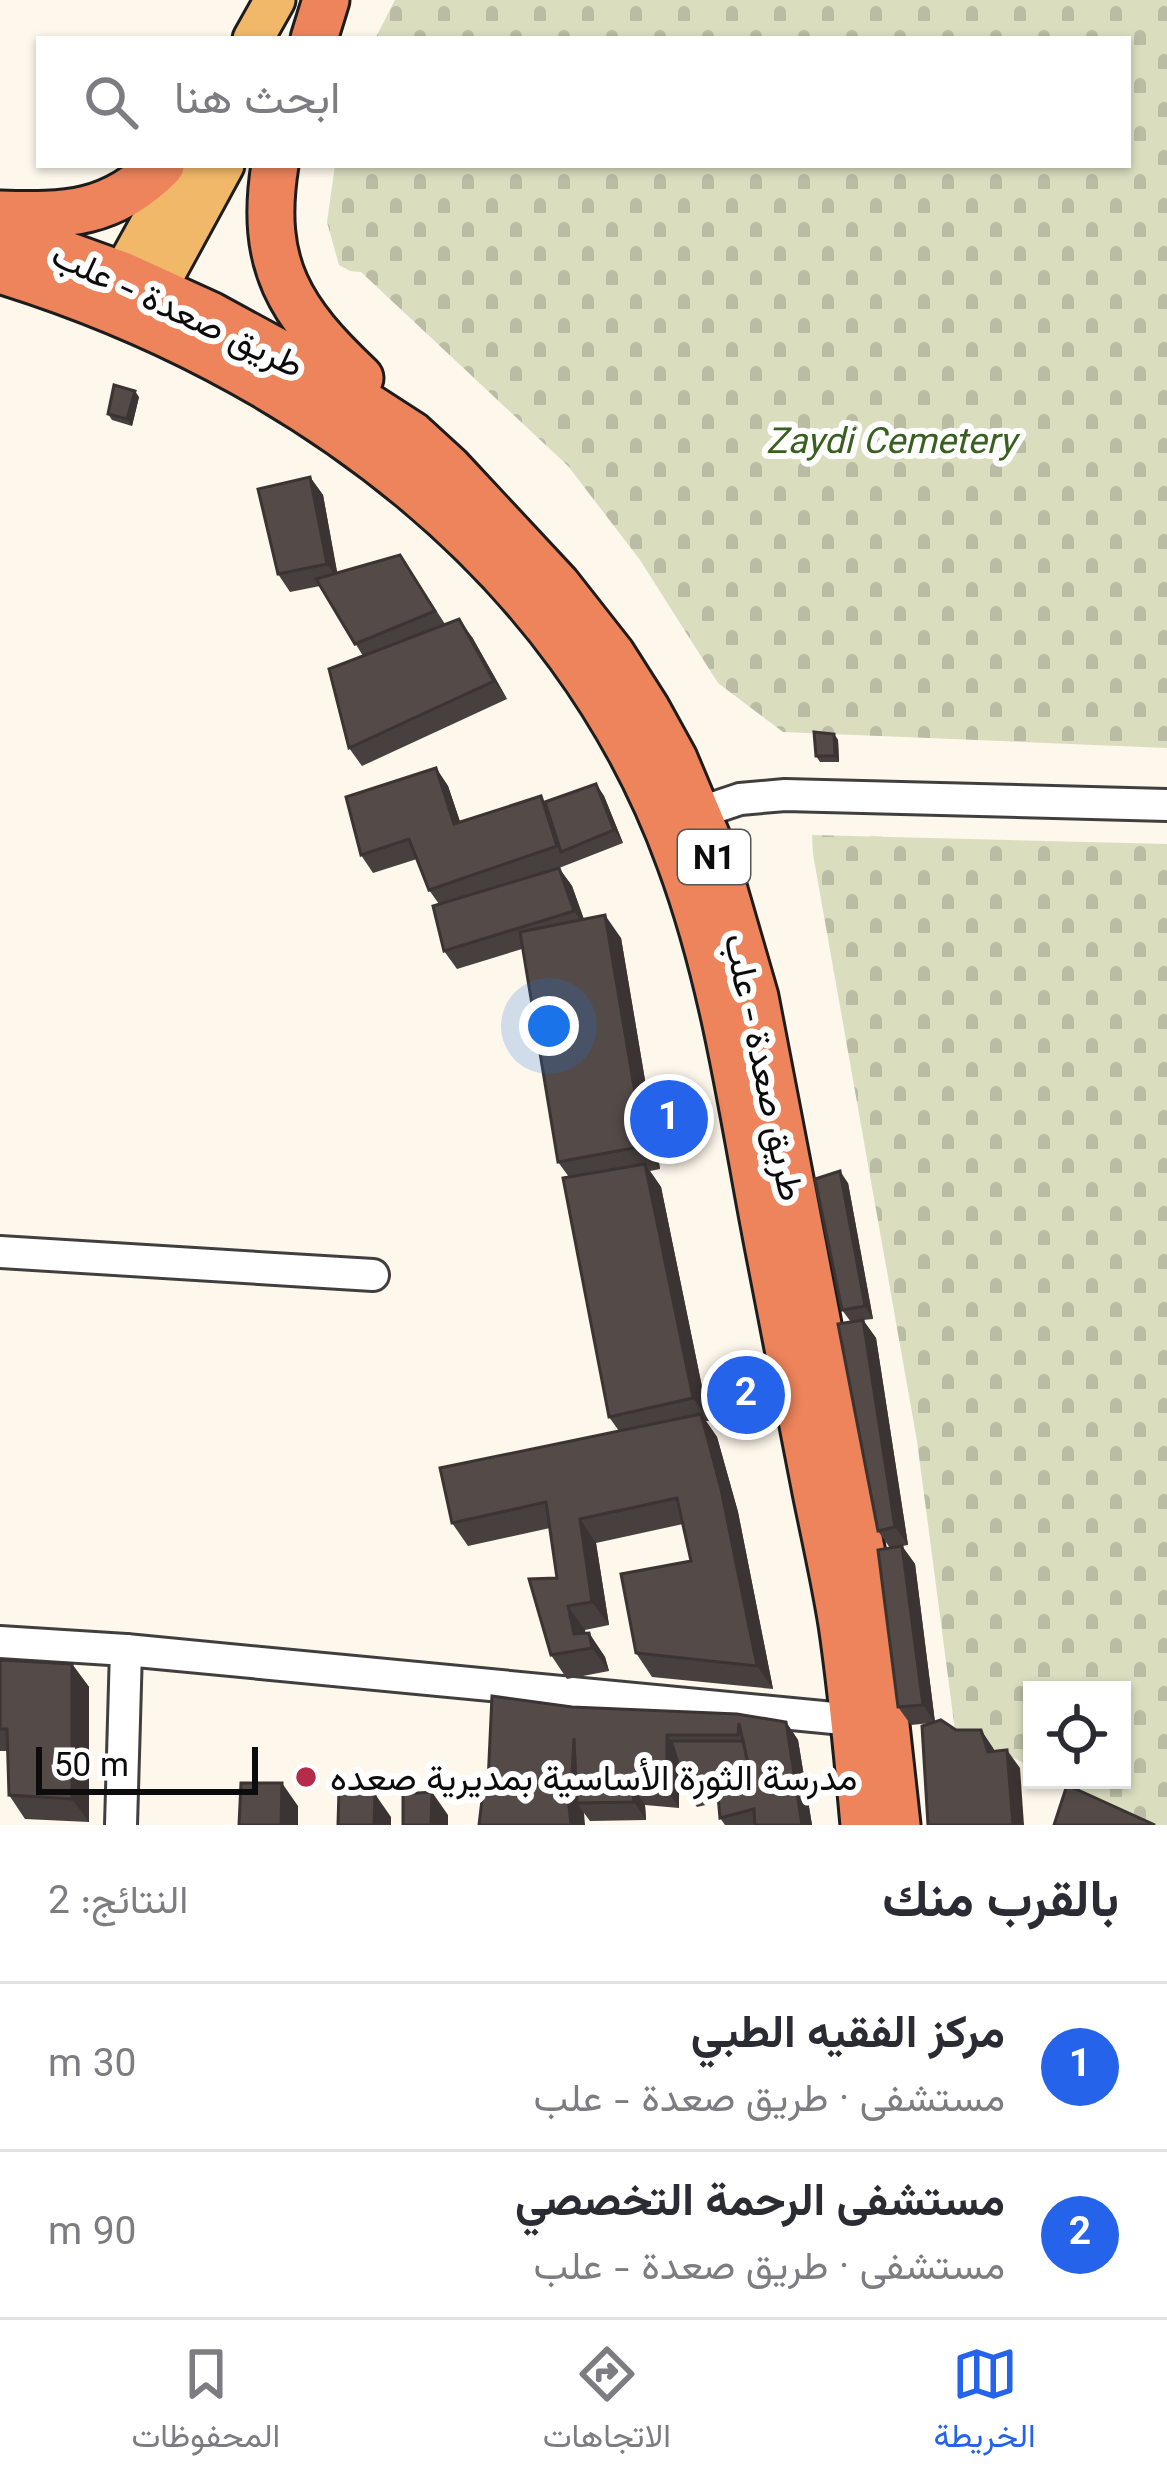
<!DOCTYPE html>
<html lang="ar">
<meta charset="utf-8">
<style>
:root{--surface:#fff;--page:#f2f2f3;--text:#2b2b33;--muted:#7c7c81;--line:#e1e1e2;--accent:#2563eb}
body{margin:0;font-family:Georgia,Vazirmatn,serif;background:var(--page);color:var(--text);direction:rtl}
.controls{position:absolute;right:36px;bottom:36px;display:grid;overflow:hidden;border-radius:0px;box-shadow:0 3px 9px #0004}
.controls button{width:108px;height:108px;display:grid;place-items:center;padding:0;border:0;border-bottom:3px solid var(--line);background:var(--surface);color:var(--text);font:60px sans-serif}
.scale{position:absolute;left:36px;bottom:30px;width:222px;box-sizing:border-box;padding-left:12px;border:6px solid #0c0c0c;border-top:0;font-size:33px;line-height:42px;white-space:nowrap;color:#0c0c0c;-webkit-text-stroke:9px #fff;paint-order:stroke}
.you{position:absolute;left:549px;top:1026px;width:42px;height:42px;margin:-30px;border:9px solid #fff;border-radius:50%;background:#1a73e8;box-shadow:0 0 0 18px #1a73e833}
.badge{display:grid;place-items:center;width:78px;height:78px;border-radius:50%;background:var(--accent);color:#fff;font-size:39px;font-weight:700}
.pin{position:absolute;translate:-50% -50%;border:6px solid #fff;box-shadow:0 3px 12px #0006}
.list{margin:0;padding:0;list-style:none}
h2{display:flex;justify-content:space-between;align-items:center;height:156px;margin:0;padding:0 48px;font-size:51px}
h2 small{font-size:39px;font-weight:400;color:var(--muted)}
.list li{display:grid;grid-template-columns:78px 1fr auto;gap:36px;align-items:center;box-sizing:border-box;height:168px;padding:0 48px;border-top:3px solid var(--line)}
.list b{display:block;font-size:45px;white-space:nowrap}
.list p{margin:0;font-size:39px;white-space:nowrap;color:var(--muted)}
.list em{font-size:39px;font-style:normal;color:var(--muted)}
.icon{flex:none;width:66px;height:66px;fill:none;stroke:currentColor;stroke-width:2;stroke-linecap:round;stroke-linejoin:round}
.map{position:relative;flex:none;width:1167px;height:1825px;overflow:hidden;direction:ltr}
.search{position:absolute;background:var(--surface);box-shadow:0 3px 9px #0004;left:36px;right:36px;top:36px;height:132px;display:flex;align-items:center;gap:30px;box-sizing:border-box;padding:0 42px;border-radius:0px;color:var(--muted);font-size:45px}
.sheet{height:492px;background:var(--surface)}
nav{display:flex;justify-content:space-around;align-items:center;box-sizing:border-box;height:168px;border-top:3px solid var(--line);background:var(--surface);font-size:33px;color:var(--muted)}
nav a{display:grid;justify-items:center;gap:6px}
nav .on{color:var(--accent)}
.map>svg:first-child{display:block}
.cemetery{fill:url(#cemetery-stones)}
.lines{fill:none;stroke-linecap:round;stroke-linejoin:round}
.minor-casing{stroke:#3f3f3f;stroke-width:36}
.major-casing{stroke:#1d1d1d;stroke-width:45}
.highway-casing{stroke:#1d1d1d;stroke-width:51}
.minor{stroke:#fff;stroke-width:30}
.major{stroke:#f2b869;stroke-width:39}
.highway{stroke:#ed845b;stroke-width:45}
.wall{fill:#48403f}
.shaded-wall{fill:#3b3433}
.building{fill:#544b49;stroke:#3b3433;stroke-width:3}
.poi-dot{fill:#b52b4a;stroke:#fff;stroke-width:4.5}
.labels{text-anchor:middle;stroke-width:12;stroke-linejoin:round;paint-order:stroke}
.shield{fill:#fff;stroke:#555;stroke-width:3}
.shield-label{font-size:33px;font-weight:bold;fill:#0c0c0c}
.street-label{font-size:36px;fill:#0c0c0c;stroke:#fff}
.park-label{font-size:36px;font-style:italic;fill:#396020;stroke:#fff}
.poi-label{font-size:36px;fill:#0c0c0c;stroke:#fff;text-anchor:start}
</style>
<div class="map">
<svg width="1167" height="1825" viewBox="0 0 1167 1825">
<defs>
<pattern id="cemetery-stones" width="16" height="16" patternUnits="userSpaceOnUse" patternTransform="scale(3)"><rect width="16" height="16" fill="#dadebf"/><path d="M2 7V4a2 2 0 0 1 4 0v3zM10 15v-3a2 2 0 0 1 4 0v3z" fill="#babda3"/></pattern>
</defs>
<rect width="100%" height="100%" fill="#fef7ec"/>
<!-- cemetery -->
<g class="cemetery">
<polygon points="395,0 1167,0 1167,748 783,732 718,683 640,560 568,466 361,272 350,271 339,265 327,222 335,165 1128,165 1128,39 375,39"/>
<polygon points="812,835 1167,844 1167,1825 1152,1825 1059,1780 1122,1780 1122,1690 1032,1690 1032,1767 955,1730 917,1441 813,854"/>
</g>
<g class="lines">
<!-- minor casing -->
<g class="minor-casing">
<g id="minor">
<polyline points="683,818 740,799 785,795 1167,805"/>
<polyline points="0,1252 373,1275"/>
<polyline points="0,1642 126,1650 854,1720 872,1718"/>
<polyline points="121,1825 126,1650"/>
</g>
</g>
<!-- major casing -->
<g class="major-casing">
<g id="major">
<polyline points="253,39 275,0"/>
<polyline points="122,275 183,165"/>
<polyline points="156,290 224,165"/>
</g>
</g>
<!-- highway casing -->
<g class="highway-casing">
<g id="highway">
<polyline points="314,39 326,0"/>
<path d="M275 165C259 265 290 312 360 378"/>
<path d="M0 214C66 216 112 215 161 165"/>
<polyline points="0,231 122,275 210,315 313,371 412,435 448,468 557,585 612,655 647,710 674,759 713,852 755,997 874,1616 897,1825"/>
<path d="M0 270C298 362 571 560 680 861 727 988 744 1123 770 1255 785 1334 801 1413 816 1492 825 1536 835 1580 842 1624 852 1691 858 1758 864 1825"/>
</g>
</g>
<!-- minor -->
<use href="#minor" class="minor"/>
<!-- major -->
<use href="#major" class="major"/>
<!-- highway -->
<use href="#highway" class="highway"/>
</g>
<!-- wall -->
<g class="wall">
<polygon points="139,397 132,426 112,420 108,414"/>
<polygon points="310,477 323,495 337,573 412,573 445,624 472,637 507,699 362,766 349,748 363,656 320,586 290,592 278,574"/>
<polygon points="834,734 838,740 839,762 820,762 816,756"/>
<polygon points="436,768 448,786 460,822 545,802 596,784 604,796 623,843 559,868 572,886 584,919 621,938 660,1169 650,1171 661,1187 709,1421 706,1421 717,1437 738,1512 773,1689 652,1677 636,1653 691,1561 683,1524 596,1543 609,1625 585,1630 585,1634 589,1633 605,1657 609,1671 567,1679 551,1655 557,1578 550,1528 468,1546 452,1523 619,1431 609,1417 569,1177 558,1162 522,949 457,969 444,951 439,904 429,890 417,859 373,873 361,855"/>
<polygon points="848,1183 873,1319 863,1320 876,1338 908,1545 902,1546 915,1564 935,1722 956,1730 981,1730 995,1751 1020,1768 931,1723 911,1725 898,1707 890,1548 878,1531 851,1322 842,1310"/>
<polygon points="0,1660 72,1664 89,1687 89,1822 25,1819 9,1795 8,1751 0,1751"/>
<polygon points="572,1707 786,1722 798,1740 812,1825 725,1825 720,1818 719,1802 697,1807 688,1795 679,1767 679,1808 645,1805 646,1820 590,1821 584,1813 488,1783"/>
</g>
<!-- shaded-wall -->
<g class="shaded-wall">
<polygon points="135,391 139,397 132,426 127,419"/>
<polygon points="310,477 323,495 339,582 327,564"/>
<polygon points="459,619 472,637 507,699 494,681"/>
<polygon points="834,734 838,740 839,762 835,756"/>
<polygon points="436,768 448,786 467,842 454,824"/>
<polygon points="596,784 604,796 623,843 614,830"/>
<polygon points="559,868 572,886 587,929 574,911"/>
<polygon points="605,915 621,938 660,1169 644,1146"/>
<polygon points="645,1164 661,1187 709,1421 693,1398"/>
<polygon points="840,1171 848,1183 873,1319 865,1306"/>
<polygon points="863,1320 876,1338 908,1545 895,1527"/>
<polygon points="701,1414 717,1437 738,1512 773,1689 757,1666"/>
<polygon points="580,1519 596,1543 609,1625 592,1602"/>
<polygon points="902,1546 915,1564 935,1723 923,1705"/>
<polygon points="568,1606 585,1630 588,1649 574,1634"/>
<polygon points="589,1633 605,1657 609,1671 592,1648"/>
<polygon points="72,1664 89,1687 89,1822 72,1799"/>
<polygon points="786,1722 798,1740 812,1825 802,1825"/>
<polygon points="981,1730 993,1748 1001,1770 988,1752"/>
<polygon points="667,1735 679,1753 679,1808 667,1790"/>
<polygon points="574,1738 577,1803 584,1813 585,1825 571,1825 567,1787"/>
<polygon points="1007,1750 1020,1768 1024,1825 1013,1825"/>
<polygon points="282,1783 298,1806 298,1825 281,1825"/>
<polygon points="632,1787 645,1805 646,1820 634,1802"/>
<polygon points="432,1792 448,1815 448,1825 431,1825"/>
<polygon points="375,1794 391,1817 391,1825 374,1825"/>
</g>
<!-- building -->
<g class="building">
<polygon points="114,385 135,391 127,419 108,414"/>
<polygon points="310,477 327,564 278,574 258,489"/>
<polygon points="400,555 435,611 355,644 316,579"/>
<polygon points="459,619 494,681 349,748 329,669"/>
<polygon points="814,732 834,734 835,756 816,756"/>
<polygon points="436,768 454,824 541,796 557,846 429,890 409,839 361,855 346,797"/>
<polygon points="596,784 614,830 561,852 545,802"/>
<polygon points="559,868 574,911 444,951 433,906"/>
<polygon points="605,915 644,1146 558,1162 520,932"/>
<polygon points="645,1164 693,1398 609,1417 563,1178"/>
<polygon points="840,1171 865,1306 842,1310 815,1179"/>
<polygon points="863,1320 895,1527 878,1531 838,1324"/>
<polygon points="701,1414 721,1489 757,1666 636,1653 621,1574 691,1561 677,1498 580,1519 592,1602 568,1606 574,1634 589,1633 592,1648 551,1655 529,1579 557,1578 546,1502 452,1523 440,1468"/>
<polygon points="902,1546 923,1705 898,1707 878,1550"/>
<polygon points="0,1660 72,1664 72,1799 9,1795 7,1729 0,1729"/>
<polygon points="492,1696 572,1707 737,1714 786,1722 802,1825 755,1825 754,1809 720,1818 717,1785 750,1774 739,1723 738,1735 667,1735 667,1790 632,1787 634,1802 577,1803 574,1738 571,1793 567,1787 488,1783"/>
<polygon points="941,1720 956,1730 981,1730 988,1752 1007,1750 1013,1825 928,1825 922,1726"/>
<polygon points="671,1741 743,1741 750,1774 717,1785 718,1788 688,1795"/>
<polygon points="241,1783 282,1783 281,1825 239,1825"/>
<polygon points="484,1783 567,1787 571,1825 479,1825"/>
<polygon points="1067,1785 1155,1825 1054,1825"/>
<polygon points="339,1790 375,1794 374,1825 338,1825"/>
<polygon points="432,1792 431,1825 403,1825 403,1794"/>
</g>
<!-- markers -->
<circle class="poi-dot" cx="306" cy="1777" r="12"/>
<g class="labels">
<!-- shield labels -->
<rect class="shield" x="678" y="830" width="72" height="54" rx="9"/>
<g class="shield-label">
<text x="714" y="869">N1</text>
</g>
<!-- street labels -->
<g class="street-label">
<text transform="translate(178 309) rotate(25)" y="13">طريق صعدة - علب</text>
<text transform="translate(765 1067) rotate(78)" y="13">طريق صعدة - علب</text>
</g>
<!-- park labels -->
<g class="park-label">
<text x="891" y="453">Zaydi Cemetery</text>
</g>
<!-- poi labels -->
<g class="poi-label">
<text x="330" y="1790">مدرسة الثورة الأساسية بمديرية صعده</text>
</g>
</g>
</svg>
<div class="controls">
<button><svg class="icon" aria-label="locate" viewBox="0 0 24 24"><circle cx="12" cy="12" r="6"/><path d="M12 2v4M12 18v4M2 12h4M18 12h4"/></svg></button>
</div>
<div class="scale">50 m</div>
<div class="you"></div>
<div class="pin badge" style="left:669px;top:1119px">1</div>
<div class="pin badge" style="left:746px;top:1395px">2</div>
<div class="search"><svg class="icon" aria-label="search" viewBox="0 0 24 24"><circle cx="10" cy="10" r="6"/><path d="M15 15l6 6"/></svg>ابحث هنا</div>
</div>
<section class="sheet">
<h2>بالقرب منك<small>النتائج: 2</small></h2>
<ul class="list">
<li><span class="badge">1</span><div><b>مركز الفقيه الطبي</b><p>مستشفى · طريق صعدة - علب</p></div><em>30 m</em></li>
<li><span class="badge">2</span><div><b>مستشفى الرحمة التخصصي</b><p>مستشفى · طريق صعدة - علب</p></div><em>90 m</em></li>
</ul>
</section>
<nav>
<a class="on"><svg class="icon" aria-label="map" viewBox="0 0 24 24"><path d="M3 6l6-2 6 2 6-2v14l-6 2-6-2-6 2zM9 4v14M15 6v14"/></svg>الخريطة</a>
<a><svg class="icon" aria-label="directions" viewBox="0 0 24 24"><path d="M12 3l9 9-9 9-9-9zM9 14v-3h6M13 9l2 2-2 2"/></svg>الاتجاهات</a>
<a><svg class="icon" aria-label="saved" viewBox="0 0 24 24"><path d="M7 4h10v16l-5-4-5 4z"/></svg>المحفوظات</a>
</nav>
